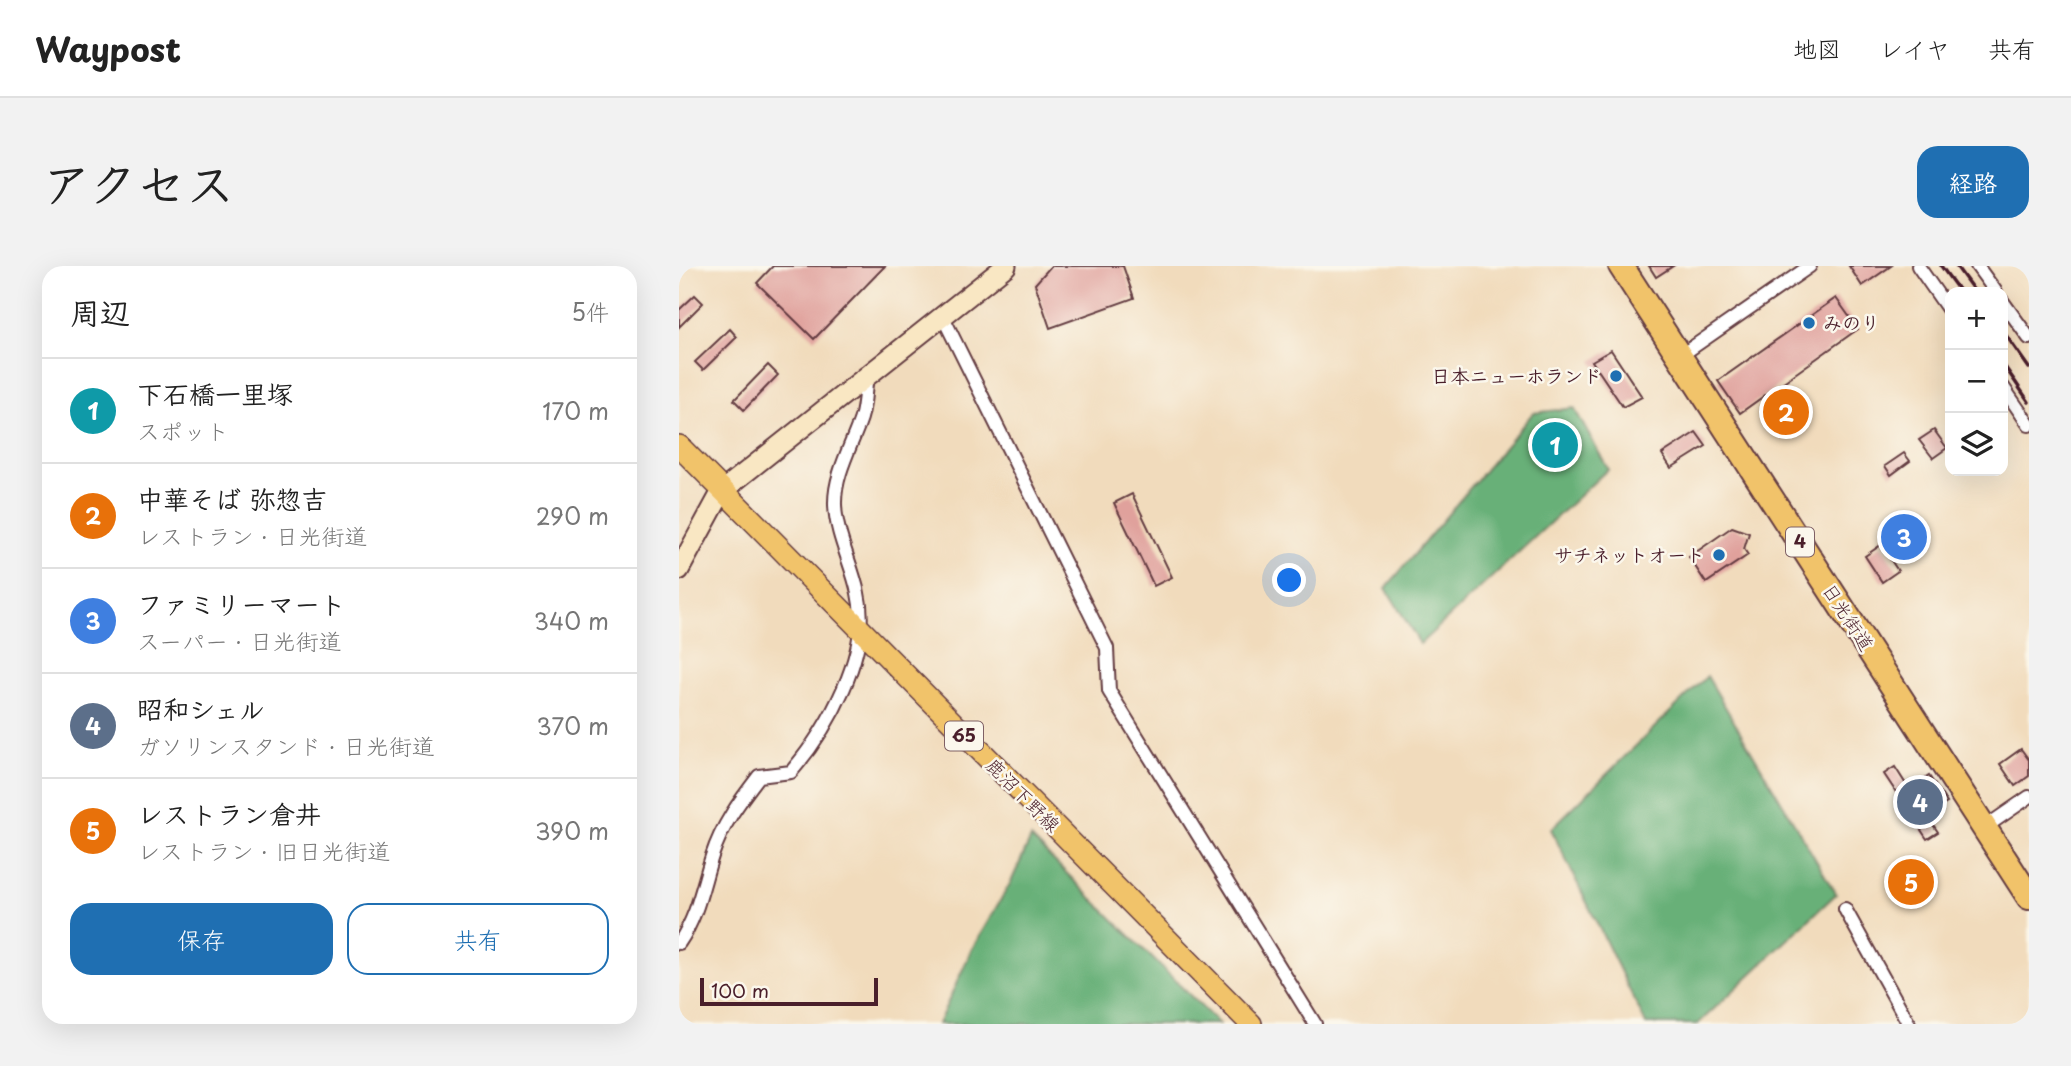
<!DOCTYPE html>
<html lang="ja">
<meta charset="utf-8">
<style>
:root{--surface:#fff;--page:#f2f2f2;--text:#222;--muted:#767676;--line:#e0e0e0;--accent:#1f6fb2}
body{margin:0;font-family:"Playpen Sans","Klee One",sans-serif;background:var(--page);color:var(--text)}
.controls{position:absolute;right:21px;top:21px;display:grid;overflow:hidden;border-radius:14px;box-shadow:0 7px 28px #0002}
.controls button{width:63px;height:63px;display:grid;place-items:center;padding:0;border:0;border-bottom:2px solid var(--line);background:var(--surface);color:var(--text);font:35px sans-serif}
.scale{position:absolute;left:21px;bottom:18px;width:178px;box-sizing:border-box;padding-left:7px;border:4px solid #4a1f2b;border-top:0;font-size:19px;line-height:24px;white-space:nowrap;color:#4a1f2b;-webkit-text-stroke:5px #fbf7ec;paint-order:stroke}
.you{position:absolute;left:611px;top:315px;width:24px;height:24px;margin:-18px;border:5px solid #fff;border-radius:50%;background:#1a73e8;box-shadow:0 0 0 10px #1a73e833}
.badge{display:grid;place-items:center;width:46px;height:46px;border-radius:50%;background:var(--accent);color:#fff;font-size:23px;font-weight:700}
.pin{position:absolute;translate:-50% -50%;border:4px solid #fff;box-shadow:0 2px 7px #0006}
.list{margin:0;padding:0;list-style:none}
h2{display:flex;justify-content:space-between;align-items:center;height:91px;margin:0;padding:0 28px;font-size:30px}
h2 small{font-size:23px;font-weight:400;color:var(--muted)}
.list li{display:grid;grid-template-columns:46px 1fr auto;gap:21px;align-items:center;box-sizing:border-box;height:105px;padding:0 28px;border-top:2px solid var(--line)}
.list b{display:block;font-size:26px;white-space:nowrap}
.list p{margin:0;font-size:23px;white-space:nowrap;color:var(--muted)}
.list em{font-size:23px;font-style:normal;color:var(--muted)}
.actions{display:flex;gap:14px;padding:21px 28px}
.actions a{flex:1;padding:16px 0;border:2px solid var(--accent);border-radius:21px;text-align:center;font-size:24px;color:var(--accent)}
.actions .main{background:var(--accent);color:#fff}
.icon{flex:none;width:38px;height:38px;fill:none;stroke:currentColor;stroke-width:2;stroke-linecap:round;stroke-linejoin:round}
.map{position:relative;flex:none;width:1350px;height:758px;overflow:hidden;border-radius:21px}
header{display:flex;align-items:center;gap:42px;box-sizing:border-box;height:98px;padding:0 35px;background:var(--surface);border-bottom:2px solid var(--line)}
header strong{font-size:33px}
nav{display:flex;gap:38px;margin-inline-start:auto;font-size:24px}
.intro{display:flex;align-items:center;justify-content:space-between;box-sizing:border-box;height:168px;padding:0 42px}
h1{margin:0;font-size:49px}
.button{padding:18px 32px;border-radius:21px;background:var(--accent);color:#fff;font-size:24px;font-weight:700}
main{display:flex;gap:42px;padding:0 42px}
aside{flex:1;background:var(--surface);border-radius:21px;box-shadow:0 7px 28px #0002}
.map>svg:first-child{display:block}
.forest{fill:#68b078;stroke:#596852;stroke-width:2}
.building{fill:#e0a19c}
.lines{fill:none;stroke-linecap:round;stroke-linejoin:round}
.street-casing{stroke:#633b41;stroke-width:16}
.secondary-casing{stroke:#633b41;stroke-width:23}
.primary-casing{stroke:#633b41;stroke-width:24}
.highway-casing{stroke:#633b41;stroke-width:28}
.street{stroke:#fff;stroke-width:12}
.secondary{stroke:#f9e7c3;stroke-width:19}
.primary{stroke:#f1c36a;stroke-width:21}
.highway{stroke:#f1c36a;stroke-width:24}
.rail{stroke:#4a1f2b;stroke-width:3.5}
.poi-dot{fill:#1f6fb2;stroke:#fbf7ec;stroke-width:2.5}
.labels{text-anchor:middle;stroke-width:5;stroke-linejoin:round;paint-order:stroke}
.shield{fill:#fbf7ec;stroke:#7f6065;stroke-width:2}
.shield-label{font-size:18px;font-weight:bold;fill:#4a1f2b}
.poi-label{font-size:19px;font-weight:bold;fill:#4a1f2b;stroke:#fbf7ec;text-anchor:end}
.street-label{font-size:19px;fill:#4a1f2b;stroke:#fbf7ec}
</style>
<header>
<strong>Waypost</strong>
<nav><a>地図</a><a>レイヤ</a><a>共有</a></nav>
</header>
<div class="intro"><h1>アクセス</h1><a class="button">経路</a></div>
<main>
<aside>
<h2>周辺<small>5件</small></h2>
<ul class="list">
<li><span class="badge" style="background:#0f9aa8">1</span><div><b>下石橋一里塚</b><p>スポット</p></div><em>170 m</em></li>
<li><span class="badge" style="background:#e8710a">2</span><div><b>中華そば 弥惣吉</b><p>レストラン · 日光街道</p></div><em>290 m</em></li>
<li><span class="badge" style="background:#3f7fe0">3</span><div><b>ファミリーマート</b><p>スーパー · 日光街道</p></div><em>340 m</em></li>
<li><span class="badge" style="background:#5c6f8a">4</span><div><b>昭和シェル</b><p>ガソリンスタンド · 日光街道</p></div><em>370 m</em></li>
<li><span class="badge" style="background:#e8710a">5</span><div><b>レストラン倉井</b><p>レストラン · 旧日光街道</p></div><em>390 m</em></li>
</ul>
<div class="actions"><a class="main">保存</a><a>共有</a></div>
</aside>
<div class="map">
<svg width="1350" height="758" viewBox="0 0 1350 758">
<rect width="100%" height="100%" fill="#fbf7ec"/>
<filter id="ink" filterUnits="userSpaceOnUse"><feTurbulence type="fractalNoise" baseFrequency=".0143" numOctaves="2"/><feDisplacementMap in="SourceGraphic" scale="14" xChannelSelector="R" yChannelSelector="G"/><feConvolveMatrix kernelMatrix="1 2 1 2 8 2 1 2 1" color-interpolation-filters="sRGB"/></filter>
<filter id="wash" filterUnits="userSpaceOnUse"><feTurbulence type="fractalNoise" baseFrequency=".00686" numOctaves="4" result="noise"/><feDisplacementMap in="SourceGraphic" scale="28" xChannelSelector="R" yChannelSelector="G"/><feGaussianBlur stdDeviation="1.57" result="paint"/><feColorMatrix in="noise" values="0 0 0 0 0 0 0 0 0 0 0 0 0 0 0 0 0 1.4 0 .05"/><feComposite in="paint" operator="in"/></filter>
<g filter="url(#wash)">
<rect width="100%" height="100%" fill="#f1dbbc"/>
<!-- forest -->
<g class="forest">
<polygon points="895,142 929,203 741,378 707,322 854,147"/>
<polygon points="1028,410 1157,628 1019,758 967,758 872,563"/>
<polygon points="352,572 540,758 259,758 293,683 332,616"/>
</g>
<g id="blocks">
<!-- building -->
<g class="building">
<polygon points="94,0 206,0 135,73 78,17"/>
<polygon points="372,0 444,0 455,32 371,62 356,18"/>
<polygon points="970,0 994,0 977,11"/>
<polygon points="1170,0 1212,0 1183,20"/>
<polygon points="16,29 24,37 0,61 0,44"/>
<polygon points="1157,32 1179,63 1061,147 1039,115"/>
<polygon points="51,63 58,71 24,104 16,96"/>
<polygon points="932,84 963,131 944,141 913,95"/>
<polygon points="89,99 99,109 65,144 55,134"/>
<polygon points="1255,164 1268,182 1254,192 1240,174"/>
<polygon points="1017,166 1027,180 992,202 983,188"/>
<polygon points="1225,187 1231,195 1212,209 1206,200"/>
<polygon points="453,228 493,311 475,320 435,237"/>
<polygon points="1053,261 1070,267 1065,283 1069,289 1027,317 1010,291"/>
<polygon points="1202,279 1219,305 1203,316 1186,290"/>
<polygon points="1342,483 1350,494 1350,510 1336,520 1321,498"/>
<polygon points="1216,501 1230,523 1250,510 1268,537 1248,550 1259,566 1248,573 1205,508"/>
</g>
</g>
</g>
<g filter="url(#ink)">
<use href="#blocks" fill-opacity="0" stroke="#633b41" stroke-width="2"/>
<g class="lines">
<!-- street casing -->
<g class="street-casing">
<g id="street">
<polyline points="1239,0 1271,46"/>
<polyline points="1298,0 1317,26"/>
<polyline points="1324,36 1350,72"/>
<polyline points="264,51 428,382 430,425 636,758"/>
<polyline points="1001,90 1131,0"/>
<polyline points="1324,121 1350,159"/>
<polyline points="1305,562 1350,531"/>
<polyline points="1166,643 1230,758"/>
<path d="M0 677C19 649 23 621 33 590 43 559 60 536 80 510L112 506C149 463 193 386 179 327 173 298 157 269 156 239 155 209 173 179 182 152 186 139 186 123 188 109"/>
</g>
</g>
<!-- secondary casing -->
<g class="secondary-casing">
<polyline id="secondary" points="0,304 43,225 327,0"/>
</g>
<!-- primary casing -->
<g class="primary-casing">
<polyline id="primary" points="0,180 572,758"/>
</g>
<!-- highway casing -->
<g class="highway-casing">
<polyline id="highway" points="942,0 1350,631"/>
</g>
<!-- street -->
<use href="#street" class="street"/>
<!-- secondary -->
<use href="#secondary" class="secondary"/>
<!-- primary -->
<use href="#primary" class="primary"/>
<!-- highway -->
<use href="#highway" class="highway"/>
<!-- rail -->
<g class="rail">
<polyline points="1262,0 1281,26"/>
<polyline points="1277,0 1296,26"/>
<polyline points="1324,65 1350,102"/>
<polyline points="1324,98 1350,136"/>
</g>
</g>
</g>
<!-- markers -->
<g class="poi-dot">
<circle cx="1130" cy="57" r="7"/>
<circle cx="937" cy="110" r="7"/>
<circle cx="1040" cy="289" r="7"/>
</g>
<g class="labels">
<!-- shield labels -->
<g class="shield">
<rect x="1107" y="261.5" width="28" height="29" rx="5"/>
<rect x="266" y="455.5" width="38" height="29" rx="5"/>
</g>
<g class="shield-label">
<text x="1121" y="282">4</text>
<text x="285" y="476">65</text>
</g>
<!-- poi labels -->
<g class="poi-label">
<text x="1144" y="64" text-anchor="start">みのり</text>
<text x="923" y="117">日本ニューホランド</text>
<text x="1026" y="296">サチネットオート</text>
</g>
<!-- street labels -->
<g class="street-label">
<text transform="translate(1169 351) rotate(57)" y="7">日光街道</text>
<text transform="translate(344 529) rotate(45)" y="7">鹿沼下野線</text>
</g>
</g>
</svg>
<div class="controls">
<button>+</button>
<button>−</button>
<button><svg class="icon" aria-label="layers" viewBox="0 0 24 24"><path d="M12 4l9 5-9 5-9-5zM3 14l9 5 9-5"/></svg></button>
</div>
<div class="scale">100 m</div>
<div class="you"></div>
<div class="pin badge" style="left:876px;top:179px;background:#0f9aa8">1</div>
<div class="pin badge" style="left:1107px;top:146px;background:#e8710a">2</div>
<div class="pin badge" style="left:1225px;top:271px;background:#3f7fe0">3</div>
<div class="pin badge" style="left:1241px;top:536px;background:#5c6f8a">4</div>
<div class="pin badge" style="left:1232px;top:616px;background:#e8710a">5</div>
</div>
</main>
